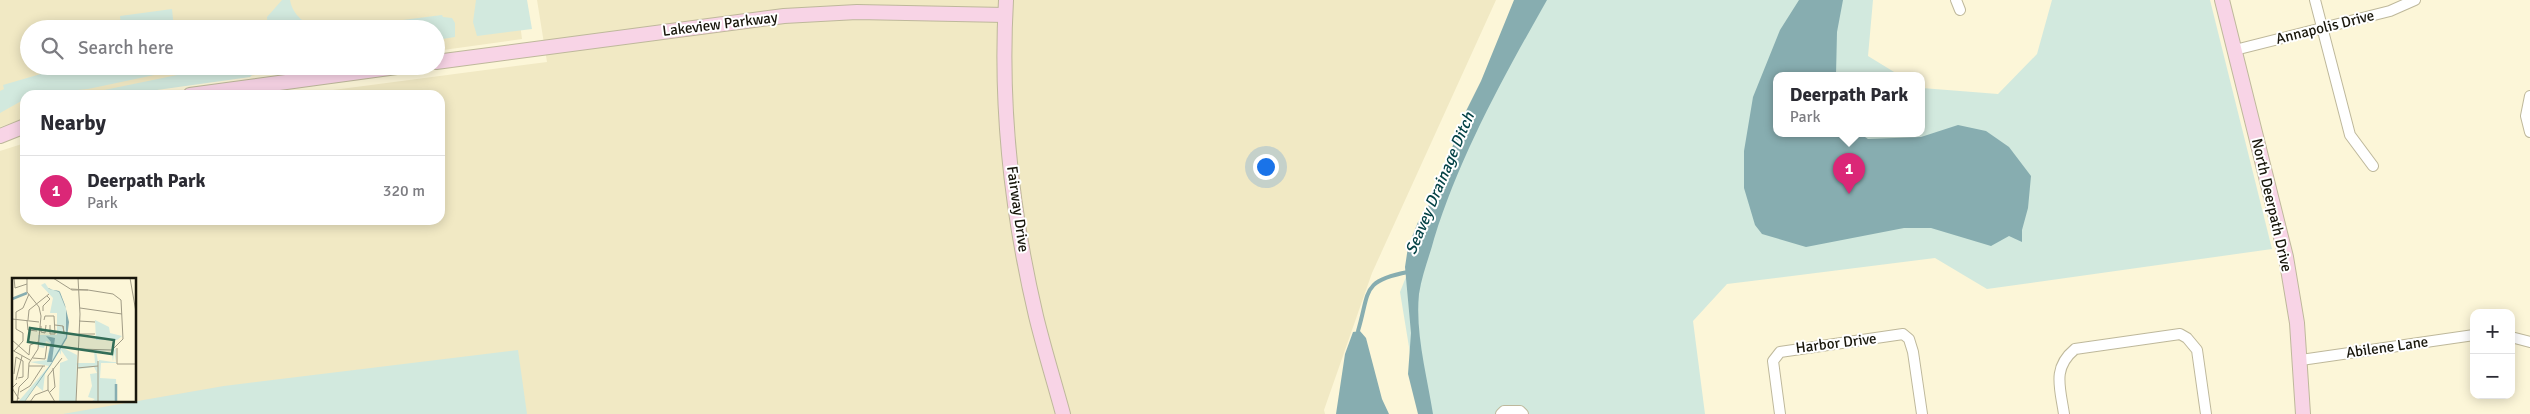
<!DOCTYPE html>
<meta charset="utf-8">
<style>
:root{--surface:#fff;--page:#f2f2f3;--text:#2b2b33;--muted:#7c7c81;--line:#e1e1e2;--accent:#db2777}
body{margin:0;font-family:Signika,sans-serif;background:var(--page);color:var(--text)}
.controls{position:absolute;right:15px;bottom:15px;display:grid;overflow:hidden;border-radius:10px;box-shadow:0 2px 12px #0003}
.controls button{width:45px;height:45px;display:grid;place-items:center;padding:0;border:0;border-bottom:1px solid var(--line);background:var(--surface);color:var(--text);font:25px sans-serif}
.you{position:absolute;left:1265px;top:166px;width:18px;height:18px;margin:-12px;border:4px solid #fff;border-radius:50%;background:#1a73e8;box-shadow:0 0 0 8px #1a73e833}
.badge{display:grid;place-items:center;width:32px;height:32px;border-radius:50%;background:var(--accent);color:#fff;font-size:16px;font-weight:700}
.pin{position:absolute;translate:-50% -41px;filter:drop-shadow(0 1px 2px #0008)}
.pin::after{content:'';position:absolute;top:26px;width:18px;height:15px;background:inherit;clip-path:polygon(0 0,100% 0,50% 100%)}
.popup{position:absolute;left:1773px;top:72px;width:152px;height:65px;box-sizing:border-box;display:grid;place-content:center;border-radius:10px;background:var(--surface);filter:drop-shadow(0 1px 4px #0005);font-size:16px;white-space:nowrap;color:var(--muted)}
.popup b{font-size:19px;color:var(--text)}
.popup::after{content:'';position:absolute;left:50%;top:100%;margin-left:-10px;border:10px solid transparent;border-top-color:var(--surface)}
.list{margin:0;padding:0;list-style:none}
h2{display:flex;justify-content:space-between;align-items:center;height:65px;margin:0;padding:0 20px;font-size:21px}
h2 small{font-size:16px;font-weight:400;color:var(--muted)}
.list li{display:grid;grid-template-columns:32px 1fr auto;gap:15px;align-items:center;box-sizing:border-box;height:70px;padding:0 20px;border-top:1px solid var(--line)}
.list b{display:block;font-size:19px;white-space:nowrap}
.list p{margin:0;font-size:16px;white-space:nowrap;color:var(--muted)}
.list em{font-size:16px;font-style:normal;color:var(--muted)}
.icon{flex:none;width:28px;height:28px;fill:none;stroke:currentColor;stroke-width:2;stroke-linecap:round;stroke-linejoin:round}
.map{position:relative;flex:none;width:2530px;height:414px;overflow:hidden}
.search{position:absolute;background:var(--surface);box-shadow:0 2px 12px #0003;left:20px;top:20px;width:425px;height:55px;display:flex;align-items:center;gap:12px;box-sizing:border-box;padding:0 18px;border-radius:28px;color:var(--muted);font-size:19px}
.panel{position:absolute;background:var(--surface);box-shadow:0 2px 12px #0003;left:20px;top:90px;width:425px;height:135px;border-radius:15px}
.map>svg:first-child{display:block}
.built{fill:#f1e9c4;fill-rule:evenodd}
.green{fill:#d2e9de}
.water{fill:#87adb0}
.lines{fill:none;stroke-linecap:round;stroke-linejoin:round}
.stream{stroke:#87adb0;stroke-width:4}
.street-casing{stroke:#beb89b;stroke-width:12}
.secondary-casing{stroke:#beb89b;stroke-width:16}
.street{stroke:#fff;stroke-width:10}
.secondary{stroke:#f8d4e6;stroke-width:14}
.labels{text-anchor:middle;stroke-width:4;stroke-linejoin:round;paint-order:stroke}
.street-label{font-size:15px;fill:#18160b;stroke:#fff}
.water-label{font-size:16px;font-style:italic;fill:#044246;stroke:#fff}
.inset-river{fill:none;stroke:#87adb0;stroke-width:2.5}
.inset-road{fill:none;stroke:#a19c86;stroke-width:1}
.view{fill:#326d57;fill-opacity:0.15;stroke:#326d57;stroke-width:2.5}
.inset-edge{fill:none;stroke:#18160b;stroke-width:2.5}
</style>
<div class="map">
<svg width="2530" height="414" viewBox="0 0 2530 414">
<rect width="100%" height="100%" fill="#fcf6d8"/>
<!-- built -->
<g class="built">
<polygon points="0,0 517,0 522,39 436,51 436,29 29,29 29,66 320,66 114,95 25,95 25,118 0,127"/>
<path d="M537 0H1496L1372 273 1324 410 1325 414H0V151L25 143V220H440V95H295L547 62ZM14 279H135V400H14Z"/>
</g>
<!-- green -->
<g class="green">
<path d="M282 0H290C293 16 305 24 320 29H268L267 17Z"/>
<polygon points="476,0 527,0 532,29 477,36 473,22"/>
<polygon points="1527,0 1873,0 1868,56 1899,75 1776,75 1776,133 1922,133 1922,88 1998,94 2037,54 2052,0 2210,0 2272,249 1987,289 1935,258 1727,284 1693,321 1705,414 1420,414 1400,292 1466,126"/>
<polygon points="172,9 174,29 103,29 121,26 120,16"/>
<polygon points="442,15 443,17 452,18 455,23 455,37 436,40 436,29 332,29"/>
<polygon points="68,66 197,66 88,89 25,95 25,99 0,113 0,91 4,89 3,85"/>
<polygon points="260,67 250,77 243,78 121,95 80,95 182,74"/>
<polygon points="518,350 527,414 63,414 224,386"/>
</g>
<!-- water -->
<g class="water">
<path d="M1514 0H1547C1504 76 1460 155 1434 239 1429 258 1422 274 1419 294 1415 333 1427 376 1433 414H1418L1408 374 1411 333 1405 267 1408 247 1418 222 1424 215 1436 190 1466 111 1481 81Z"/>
<polygon points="1799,0 1843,0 1837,32 1836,75 1776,75 1776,133 1859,133 1868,139 1921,137 1958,125 1986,131 2009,147 2031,176 2028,208 2022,230 2022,242 2009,236 1991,246 1931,228 1904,228 1806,247 1762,234 1755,225 1744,188 1744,151 1753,97 1780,30"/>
<polygon points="1360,331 1366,338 1382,399 1389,414 1336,414 1345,354 1353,332"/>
</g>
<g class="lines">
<!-- stream -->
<path class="stream" d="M1358 331C1370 291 1361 281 1408 272"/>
<!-- street casing -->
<g class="street-casing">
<g id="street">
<polyline points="1956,0 1960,10"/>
<polyline points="2315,0 2350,135 2373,166"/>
<polyline points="2235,50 2390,11 2415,0"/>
<polyline points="2530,96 2526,116 2530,132"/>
<polyline points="2511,337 2530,342"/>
<polyline points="2301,360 2474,335"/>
<polyline points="1501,414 1504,411 1520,411 1523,414"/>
<polyline points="1780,414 1773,361 1780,352 1903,334 1909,339 1913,352 1922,414"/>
<path d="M2064 414C2060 387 2052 368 2075 349L2180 334 2187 338 2197 350 2206 414"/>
</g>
</g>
<!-- secondary casing -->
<g class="secondary-casing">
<g id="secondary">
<path d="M1006 0C1000 104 1012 214 1036 316 1044 349 1054 381 1063 414"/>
<polyline points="2222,0 2286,257 2297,323 2303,414"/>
<polyline points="436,62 784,16 857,12 1005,15"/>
<polyline points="190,95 404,66"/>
<polyline points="0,136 25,126"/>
</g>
</g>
<!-- street -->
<use href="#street" class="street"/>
<!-- secondary -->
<use href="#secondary" class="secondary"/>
</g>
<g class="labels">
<!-- street labels -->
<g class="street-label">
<text transform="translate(720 24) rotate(-7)" y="5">Lakeview Parkway</text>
<text transform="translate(2325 27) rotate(-14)" y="5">Annapolis Drive</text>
<text transform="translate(2272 205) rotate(77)" y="5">North Deerpath Drive</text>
<text transform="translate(1018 209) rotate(82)" y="5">Fairway Drive</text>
<text transform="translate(1836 343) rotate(-7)" y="5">Harbor Drive</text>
<text transform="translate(2387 347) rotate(-8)" y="5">Abilene Lane</text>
</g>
<!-- water labels -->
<g class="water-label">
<text transform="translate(1439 183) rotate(-67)" y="6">Seavey Drainage Ditch</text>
</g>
</g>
<!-- overview -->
<g transform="translate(12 278)">
<rect width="124" height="124" fill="#fcf6d8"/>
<path d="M33 5 37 11 47 13 54 31 55 60 49 69 65 77 64 124H47L48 85 56 82 49 72V77L47 73 33 95 31 113 24 107 13 123 6 124 37 88 18 84 35 82 38 65 34 63 32 70 27 69 26 57H45V35H38L41 20 29 7ZM83 42 97 49 98 55 110 58 105 62H84ZM104 70V85H89L88 100 104 101 105 124H79L83 121 76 119 80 108 78 96 85 95 82 89 67 91 64 85H83L82 72 101 73H84L87 89V82L101 84 100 77 102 74 101 84H104L102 73Z" fill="#d2e9de"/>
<path d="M32 0 36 10 37 11 47 13 48 14 53 27 57 44 55 60 39 87 14 122 12 124 40 84H35L39 64 34 58 43 60 40 83 54 59V31L47 14 36 10Z" fill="#87adb0"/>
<path class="inset-river" d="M0 21 15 15M104 124V106"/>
<path class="inset-road" d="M2 0 3 10 15 6M41 0 60 12H76L59 11M118 0 124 34M68 30 110 36M31 33V28L38 21 35 18M0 41 27 44M15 42 16 52 25 53M16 42 17 32 37 16M32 42 33 38H42L43 56H38V47M67 43 83 44M43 47 51 48 52 55 51 48M29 48V54L33 55 34 47M67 56H83M0 62 17 77 18 67 26 64M105 70V86H124M67 71 100 72 111 61 109 22 101 16 76 12M0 72 18 82M2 73 11 63V55L4 51V34L11 30 17 16M21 80 33 81 35 66M17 88H33M65 90 86 88M2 96 4 79 11 83V99L6 100M4 102 10 78M5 105 0 110 7 121M8 114 18 108 31 88M38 114 43 109 41 90M5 124 7 109 16 100 17 85 26 71 29 38 27 29 15 14V0M18 124 23 117 36 112M43 124 36 112V98L50 80M64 124 68 36 66 0M86 124V83"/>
<path class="view" d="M18 50 102 62 100 76 16 64Z"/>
<rect width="124" height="124" class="inset-edge"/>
</g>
</svg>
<div class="controls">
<button>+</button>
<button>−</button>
</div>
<div class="you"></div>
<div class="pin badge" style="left:1849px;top:194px">1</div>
<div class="popup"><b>Deerpath Park</b>Park</div>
<div class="search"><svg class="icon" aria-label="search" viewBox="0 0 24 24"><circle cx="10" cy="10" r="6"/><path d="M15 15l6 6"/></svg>Search here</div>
<section class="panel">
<h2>Nearby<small></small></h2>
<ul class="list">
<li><span class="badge">1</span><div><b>Deerpath Park</b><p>Park</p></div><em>320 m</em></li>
</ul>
</section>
</div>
